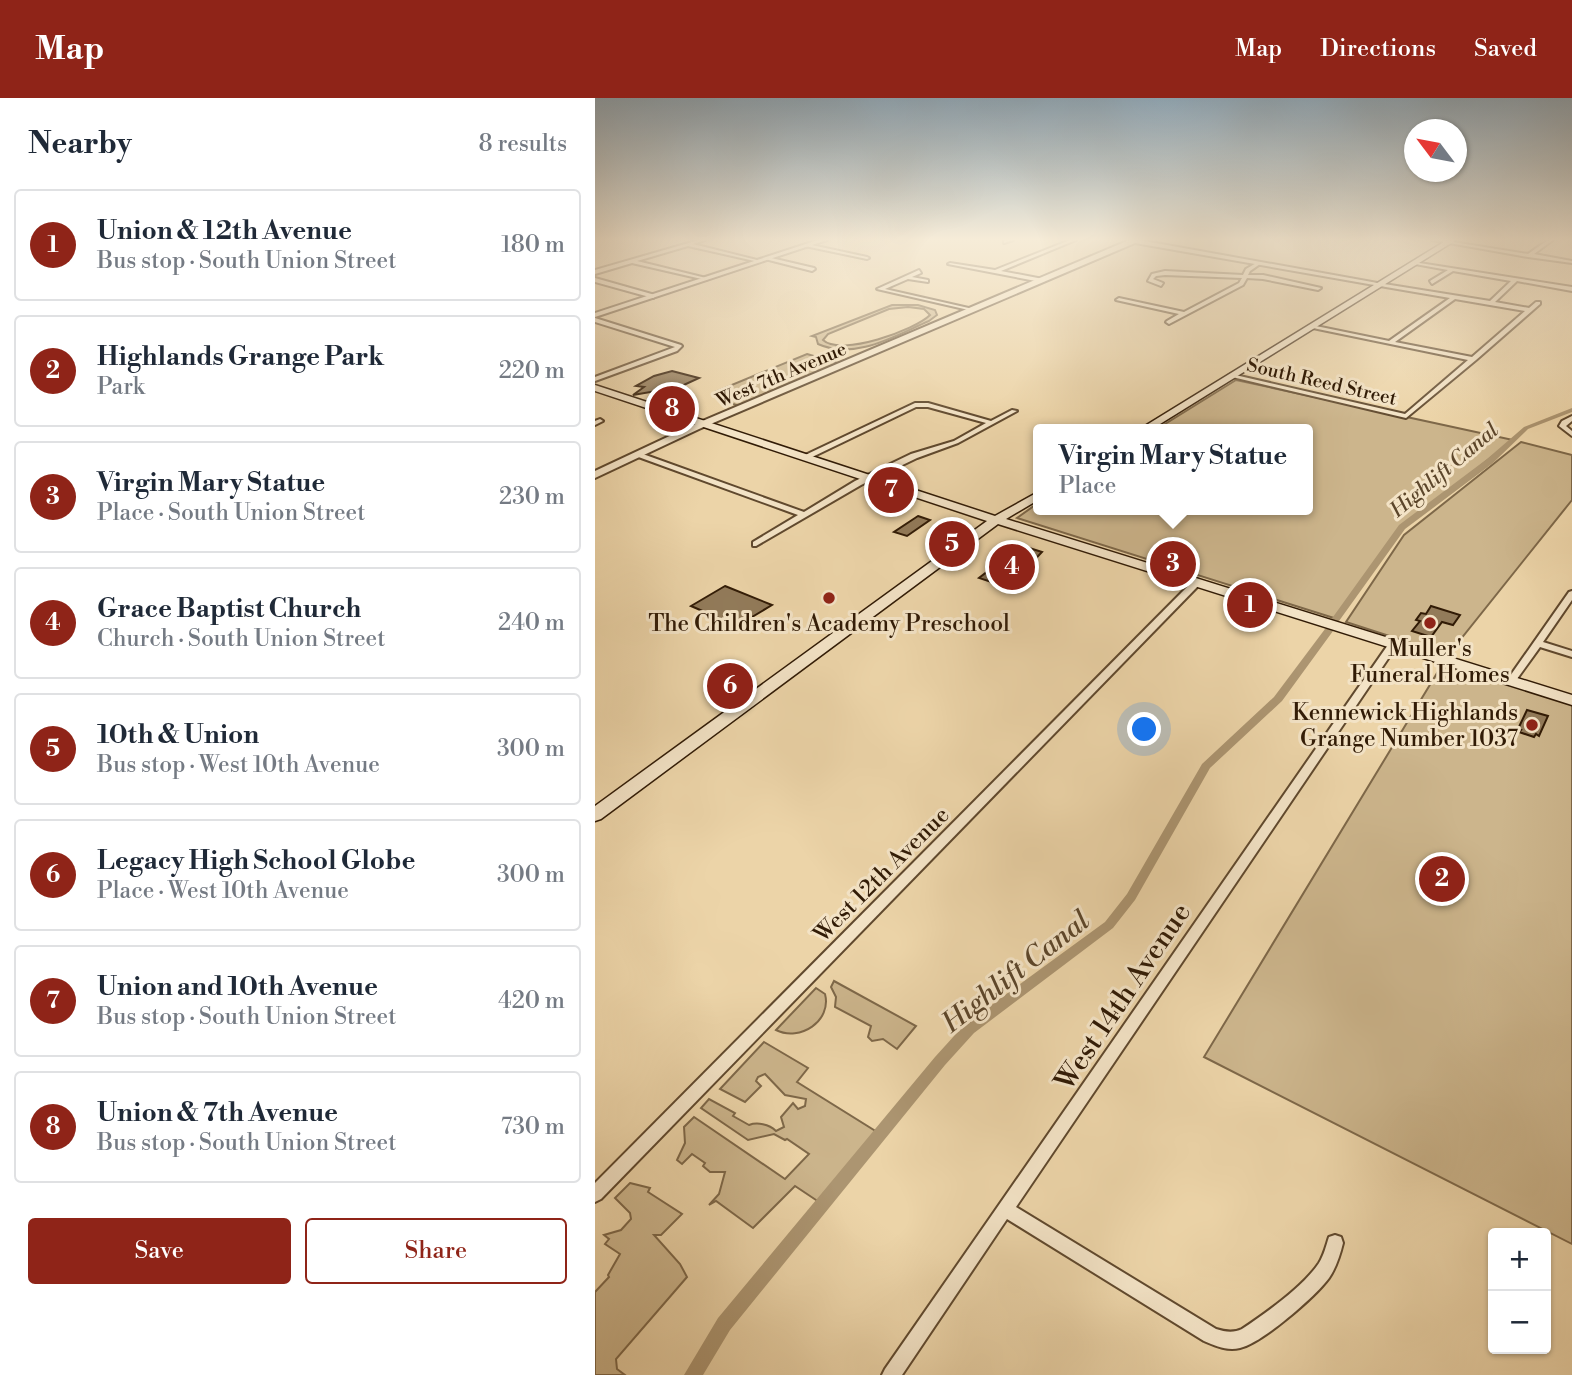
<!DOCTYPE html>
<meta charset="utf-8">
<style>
:root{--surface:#fff;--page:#f6f6f7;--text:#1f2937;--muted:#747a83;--line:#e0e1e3;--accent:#8f2418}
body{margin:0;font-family:"Libre Bodoni",serif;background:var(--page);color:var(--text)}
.controls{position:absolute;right:21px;bottom:21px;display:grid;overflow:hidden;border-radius:7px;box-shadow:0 2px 5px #0004}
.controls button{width:63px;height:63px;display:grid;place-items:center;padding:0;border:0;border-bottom:2px solid var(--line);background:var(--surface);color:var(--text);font:35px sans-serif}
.compass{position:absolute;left:809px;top:21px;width:63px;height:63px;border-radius:50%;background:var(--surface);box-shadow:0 2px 5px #0004;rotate:302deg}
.you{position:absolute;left:550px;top:632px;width:24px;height:24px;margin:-18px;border:5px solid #fff;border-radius:50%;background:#1a73e8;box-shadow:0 0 0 10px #1a73e833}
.badge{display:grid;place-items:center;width:46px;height:46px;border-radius:50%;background:var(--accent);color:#fff;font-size:23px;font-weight:700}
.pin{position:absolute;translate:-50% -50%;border:4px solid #fff;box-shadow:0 2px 7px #0006}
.popup{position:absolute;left:438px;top:326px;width:280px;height:91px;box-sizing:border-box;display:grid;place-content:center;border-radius:7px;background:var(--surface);filter:drop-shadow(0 2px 5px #0005);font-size:23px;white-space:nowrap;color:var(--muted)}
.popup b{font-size:26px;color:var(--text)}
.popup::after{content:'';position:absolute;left:50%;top:100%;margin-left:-14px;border:14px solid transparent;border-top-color:var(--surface)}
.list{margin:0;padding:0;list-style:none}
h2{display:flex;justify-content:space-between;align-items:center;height:91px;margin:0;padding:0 28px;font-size:30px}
h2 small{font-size:23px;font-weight:400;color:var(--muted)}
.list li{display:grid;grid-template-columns:46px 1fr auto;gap:21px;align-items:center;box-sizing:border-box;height:112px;margin:0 14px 14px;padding:0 14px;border:2px solid var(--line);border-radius:7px}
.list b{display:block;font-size:26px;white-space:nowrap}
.list p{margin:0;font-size:23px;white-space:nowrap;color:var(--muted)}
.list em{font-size:23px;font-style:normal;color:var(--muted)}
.actions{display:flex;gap:14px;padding:21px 28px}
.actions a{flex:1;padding:16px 0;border:2px solid var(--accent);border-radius:7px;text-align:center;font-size:24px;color:var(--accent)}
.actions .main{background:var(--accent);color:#fff}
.map{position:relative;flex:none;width:977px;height:1277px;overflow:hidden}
header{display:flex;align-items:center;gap:42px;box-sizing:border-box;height:98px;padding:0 35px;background:var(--accent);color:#fff}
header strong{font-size:33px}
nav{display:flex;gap:38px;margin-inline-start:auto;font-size:24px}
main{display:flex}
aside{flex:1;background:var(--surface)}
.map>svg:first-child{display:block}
.green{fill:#ccb58c;stroke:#7e6849;stroke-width:2;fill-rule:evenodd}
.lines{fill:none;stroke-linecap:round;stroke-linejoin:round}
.canal{fill:#ac9571;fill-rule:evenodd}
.building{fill:#927b5a;stroke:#311b06;stroke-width:2}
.minor-casing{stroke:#60492e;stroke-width:4}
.tertiary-casing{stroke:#60492e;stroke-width:4}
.secondary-casing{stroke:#311b06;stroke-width:3}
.minor{fill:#f3e3c6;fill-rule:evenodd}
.tertiary{fill:#f3e3c6;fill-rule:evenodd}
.secondary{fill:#f3e3c6;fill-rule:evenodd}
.poi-dot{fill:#8f2418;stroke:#f3e3c6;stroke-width:2.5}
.labels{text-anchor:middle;stroke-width:6;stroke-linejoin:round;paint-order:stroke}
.far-street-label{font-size:19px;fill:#311b06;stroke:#f3e3c6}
.far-water-label{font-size:21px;font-style:italic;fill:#5c462b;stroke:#f3e3c6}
.poi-label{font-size:23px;fill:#311b06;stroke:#f3e3c6}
.street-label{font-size:23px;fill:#311b06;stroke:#f3e3c6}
.near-water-label{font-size:28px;font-style:italic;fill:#5c462b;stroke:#f3e3c6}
.near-street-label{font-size:28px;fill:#311b06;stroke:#f3e3c6}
</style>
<header>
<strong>Map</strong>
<nav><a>Map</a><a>Directions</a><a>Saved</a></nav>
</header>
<main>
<aside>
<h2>Nearby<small>8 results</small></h2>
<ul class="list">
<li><span class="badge">1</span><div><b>Union &amp; 12th Avenue</b><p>Bus stop · South Union Street</p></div><em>180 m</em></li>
<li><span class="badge">2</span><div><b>Highlands Grange Park</b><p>Park</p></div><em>220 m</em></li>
<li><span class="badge">3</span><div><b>Virgin Mary Statue</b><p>Place · South Union Street</p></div><em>230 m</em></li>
<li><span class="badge">4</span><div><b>Grace Baptist Church</b><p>Church · South Union Street</p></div><em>240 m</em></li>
<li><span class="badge">5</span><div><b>10th &amp; Union</b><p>Bus stop · West 10th Avenue</p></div><em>300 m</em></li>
<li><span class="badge">6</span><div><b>Legacy High School Globe</b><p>Place · West 10th Avenue</p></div><em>300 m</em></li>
<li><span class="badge">7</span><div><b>Union and 10th Avenue</b><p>Bus stop · South Union Street</p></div><em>420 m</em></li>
<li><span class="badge">8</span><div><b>Union &amp; 7th Avenue</b><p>Bus stop · South Union Street</p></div><em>730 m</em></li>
</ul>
<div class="actions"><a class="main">Save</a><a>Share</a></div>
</aside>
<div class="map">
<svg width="977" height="1277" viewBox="0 0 977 1277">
<rect width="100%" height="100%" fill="#ecd4a8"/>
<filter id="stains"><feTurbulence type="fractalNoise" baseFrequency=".00286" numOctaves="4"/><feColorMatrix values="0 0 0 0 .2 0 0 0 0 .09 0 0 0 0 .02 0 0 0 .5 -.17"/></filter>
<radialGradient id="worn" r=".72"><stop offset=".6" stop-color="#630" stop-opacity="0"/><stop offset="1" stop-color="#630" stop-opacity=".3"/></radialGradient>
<!-- green -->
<g class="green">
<path d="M297 207H323L340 212 342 217 334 223C301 237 260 263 223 246L221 239 217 238ZM313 209 329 211 335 217C320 232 246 259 228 242L233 236 294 211Z"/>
<polygon points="212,256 246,266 146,309 133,304 139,298 122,293"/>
<polygon points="641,282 918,342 806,431 742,521 422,420 443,405 443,412 713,412 713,331 562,331"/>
<polygon points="926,344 977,357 977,402 853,557 751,524 809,437"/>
<polygon points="850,562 977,602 977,1146 609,959"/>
<polygon points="239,883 321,928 302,951 288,941 277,943 273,939 276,928 240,909 241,899 236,889"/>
<path d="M221 890 230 896C237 923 205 944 181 932Z"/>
<path d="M169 944 213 970 202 984 282 1034 224 1104 200 1088 158 1130 121 1103 114 1107 124 1096 130 1074H115L108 1068 110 1065 97 1056 87 1066 82 1062 90 1045 89 1029 99 1019 190 1081 214 1056 192 1041 190 1042 179 1036 153 1042 106 1010 114 1001 140 1015 138 1018 154 1027C162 1024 174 1026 181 1033L189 1029 186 1019 198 1005 203 1011 210 1008 211 1001 190 997 170 976 163 979 161 983 166 988 150 1004 125 991Z"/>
<polygon points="35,1085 55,1090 53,1094 87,1116 66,1137 59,1137 85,1166 92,1179 21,1261 22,1271 30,1277 0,1277 0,1194 14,1179 13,1177 25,1156 10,1146 14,1141 9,1137 26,1132 36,1121 35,1115 20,1100"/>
</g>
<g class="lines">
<!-- canal -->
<g class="canal">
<polygon points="977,310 977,314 933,331 898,365 810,431 744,523 738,523 736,521 738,519 804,427 892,361 929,329"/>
<polygon points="733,530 738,533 687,603 615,670 540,802 518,830 379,935 350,967 135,1232 108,1277 89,1277 123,1220 340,959 369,927 510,824 532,796 607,666 679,599 730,531"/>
</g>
</g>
<!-- building -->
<g class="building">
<polygon points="77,273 104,280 67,297 61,293 38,297 49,289 41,288 59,278"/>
<polygon points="323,418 335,422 312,438 299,434"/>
<polygon points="428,448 447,454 426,476 433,478 418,491 384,480 402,466 394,463 406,454 417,457"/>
<polygon points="130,488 177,507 142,528 96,508"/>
<polygon points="836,508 865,517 858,527 847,524 836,539 817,533 825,523 821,522 826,515 831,516"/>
<polygon points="932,612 953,618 944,638 941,636 939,639 924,634 926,632 923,631"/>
</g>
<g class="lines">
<!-- minor casing -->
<g class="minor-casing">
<g id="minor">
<polygon points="104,142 110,142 98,146 166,163 164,164 93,148 42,163 111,180 111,182 37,165 0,176 0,172"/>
<polygon points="412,142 418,142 409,145 409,143"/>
<polygon points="475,142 481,142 406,173 448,181 446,184 353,166 355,165 400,172"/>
<polygon points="837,142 846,142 933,156 953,142 958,142 939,156 977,163 977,165 933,159"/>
<polygon points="212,146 272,159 274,160 272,161 210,148"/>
<polygon points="172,159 219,170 220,171 217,173 170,161"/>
<polygon points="663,164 665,166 655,173 653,177 668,177 726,190 723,192 668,181 652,180 648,187 574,226 571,224 572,223 584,216 521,202 524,200 589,214 644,185 647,180 570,177 561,178 558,181 568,185 566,188 553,183 557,176 570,173 648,177 651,171"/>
<path d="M818 164 977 189V193L922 183 900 204 934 210 941 204H945V206L881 262 811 320 633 278 636 276 810 316 873 262 713 229 716 227 794 243 855 200 785 188 783 185 895 203 916 183 858 173 837 186 835 183 853 172 820 166ZM860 201 930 213 877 259 800 244Z"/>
<polygon points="324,172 326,175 317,179 333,182 333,184 313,181 290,191 378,211 378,213 282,191"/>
<polygon points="0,180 60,197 61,198 58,200 0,184"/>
<polygon points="0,220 86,247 87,248 82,253 0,283 0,279 80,249 0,224"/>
<polygon points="320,305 333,305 396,323 417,312 422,313 363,345 322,360 266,387 161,448 158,448 158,444 203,417 38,357 45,355 209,414 260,383 316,356 359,343 391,325 333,309 321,309 213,361 206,359"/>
<polygon points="977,318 977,323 971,328 977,333 977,338 964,328 967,323"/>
<polygon points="5,321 8,323 0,327 0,323"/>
<polygon points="602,481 606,484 605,486 6,1101 0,1104 0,1085 599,482"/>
<polygon points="977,493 977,502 948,544 977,553 977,559 945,549 919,585 913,585 911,583 913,581 974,494"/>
<path d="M798 543 803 546 421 1109 621 1231C630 1234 639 1235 647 1231 671 1215 708 1189 724 1165 729 1157 731 1148 734 1139L740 1137 746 1139 748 1145C745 1157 741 1170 734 1180 720 1199 667 1245 645 1250 632 1253 621 1248 609 1243L412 1121 307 1277H287L290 1271 795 544Z"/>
</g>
</g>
<!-- tertiary casing -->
<g class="tertiary-casing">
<g id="tertiary">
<polygon points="223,142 232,142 0,219 0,215"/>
<polygon points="531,142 544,142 788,186 785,188 540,145 104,331 0,380 0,373 98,327 532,143"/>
</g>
</g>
<!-- secondary casing -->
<g class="secondary-casing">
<g id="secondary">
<polygon points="852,142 861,142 557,331 545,331"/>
<polygon points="0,287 400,418 443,394 443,402 411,421 977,597 977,607 403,426 6,721 0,723 0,708 392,423 0,293"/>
</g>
</g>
<!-- minor -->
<use href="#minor" class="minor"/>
<!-- tertiary -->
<use href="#tertiary" class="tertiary"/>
<!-- secondary -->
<use href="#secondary" class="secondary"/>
</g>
<!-- sky -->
<linearGradient id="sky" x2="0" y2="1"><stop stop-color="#90a8b8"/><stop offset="0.44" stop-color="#f6ecd8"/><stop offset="1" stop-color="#f6ecd8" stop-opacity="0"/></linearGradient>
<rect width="977" height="321" fill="url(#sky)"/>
<!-- markers -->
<g class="poi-dot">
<circle cx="234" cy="500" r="7"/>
<circle cx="835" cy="525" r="7"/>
<circle cx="937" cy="627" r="7"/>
</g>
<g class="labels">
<!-- far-street labels -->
<g class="far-street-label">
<text transform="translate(186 276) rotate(-23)" y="7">West 7th Avenue</text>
<text transform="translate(727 283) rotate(13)" y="7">South Reed Street</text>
</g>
<!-- far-water labels -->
<g class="far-water-label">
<text transform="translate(849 372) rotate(-40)" y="7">Highlift Canal</text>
</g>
<!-- poi labels -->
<g class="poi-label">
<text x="234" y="533">The Children's Academy Preschool</text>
<text x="835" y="558">Muller's<tspan x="835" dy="26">Funeral Homes</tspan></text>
<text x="923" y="622" text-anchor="end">Kennewick Highlands<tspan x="923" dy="26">Grange Number 1037</tspan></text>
</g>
<!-- street labels -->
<g class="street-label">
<text transform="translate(286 776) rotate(-45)" y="8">West 12th Avenue</text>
</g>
<!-- near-water labels -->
<g class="near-water-label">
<text transform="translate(420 873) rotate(-38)" y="10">Highlift Canal</text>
</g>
<!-- near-street labels -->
<g class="near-street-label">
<text transform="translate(527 898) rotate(-56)" y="10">West 14th Avenue</text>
</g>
</g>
<rect width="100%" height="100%" filter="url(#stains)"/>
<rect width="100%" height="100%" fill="url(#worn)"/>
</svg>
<div class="controls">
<button>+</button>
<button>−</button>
</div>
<svg class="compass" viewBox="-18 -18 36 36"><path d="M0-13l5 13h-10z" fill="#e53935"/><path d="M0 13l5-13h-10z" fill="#747a83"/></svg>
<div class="you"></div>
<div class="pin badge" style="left:655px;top:507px">1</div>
<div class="pin badge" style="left:847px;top:781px">2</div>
<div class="pin badge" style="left:578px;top:466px">3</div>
<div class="popup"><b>Virgin Mary Statue</b>Place</div>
<div class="pin badge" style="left:417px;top:469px">4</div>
<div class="pin badge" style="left:357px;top:446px">5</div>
<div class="pin badge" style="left:135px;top:588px">6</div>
<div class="pin badge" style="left:296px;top:392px">7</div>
<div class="pin badge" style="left:77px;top:311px">8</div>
</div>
</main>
